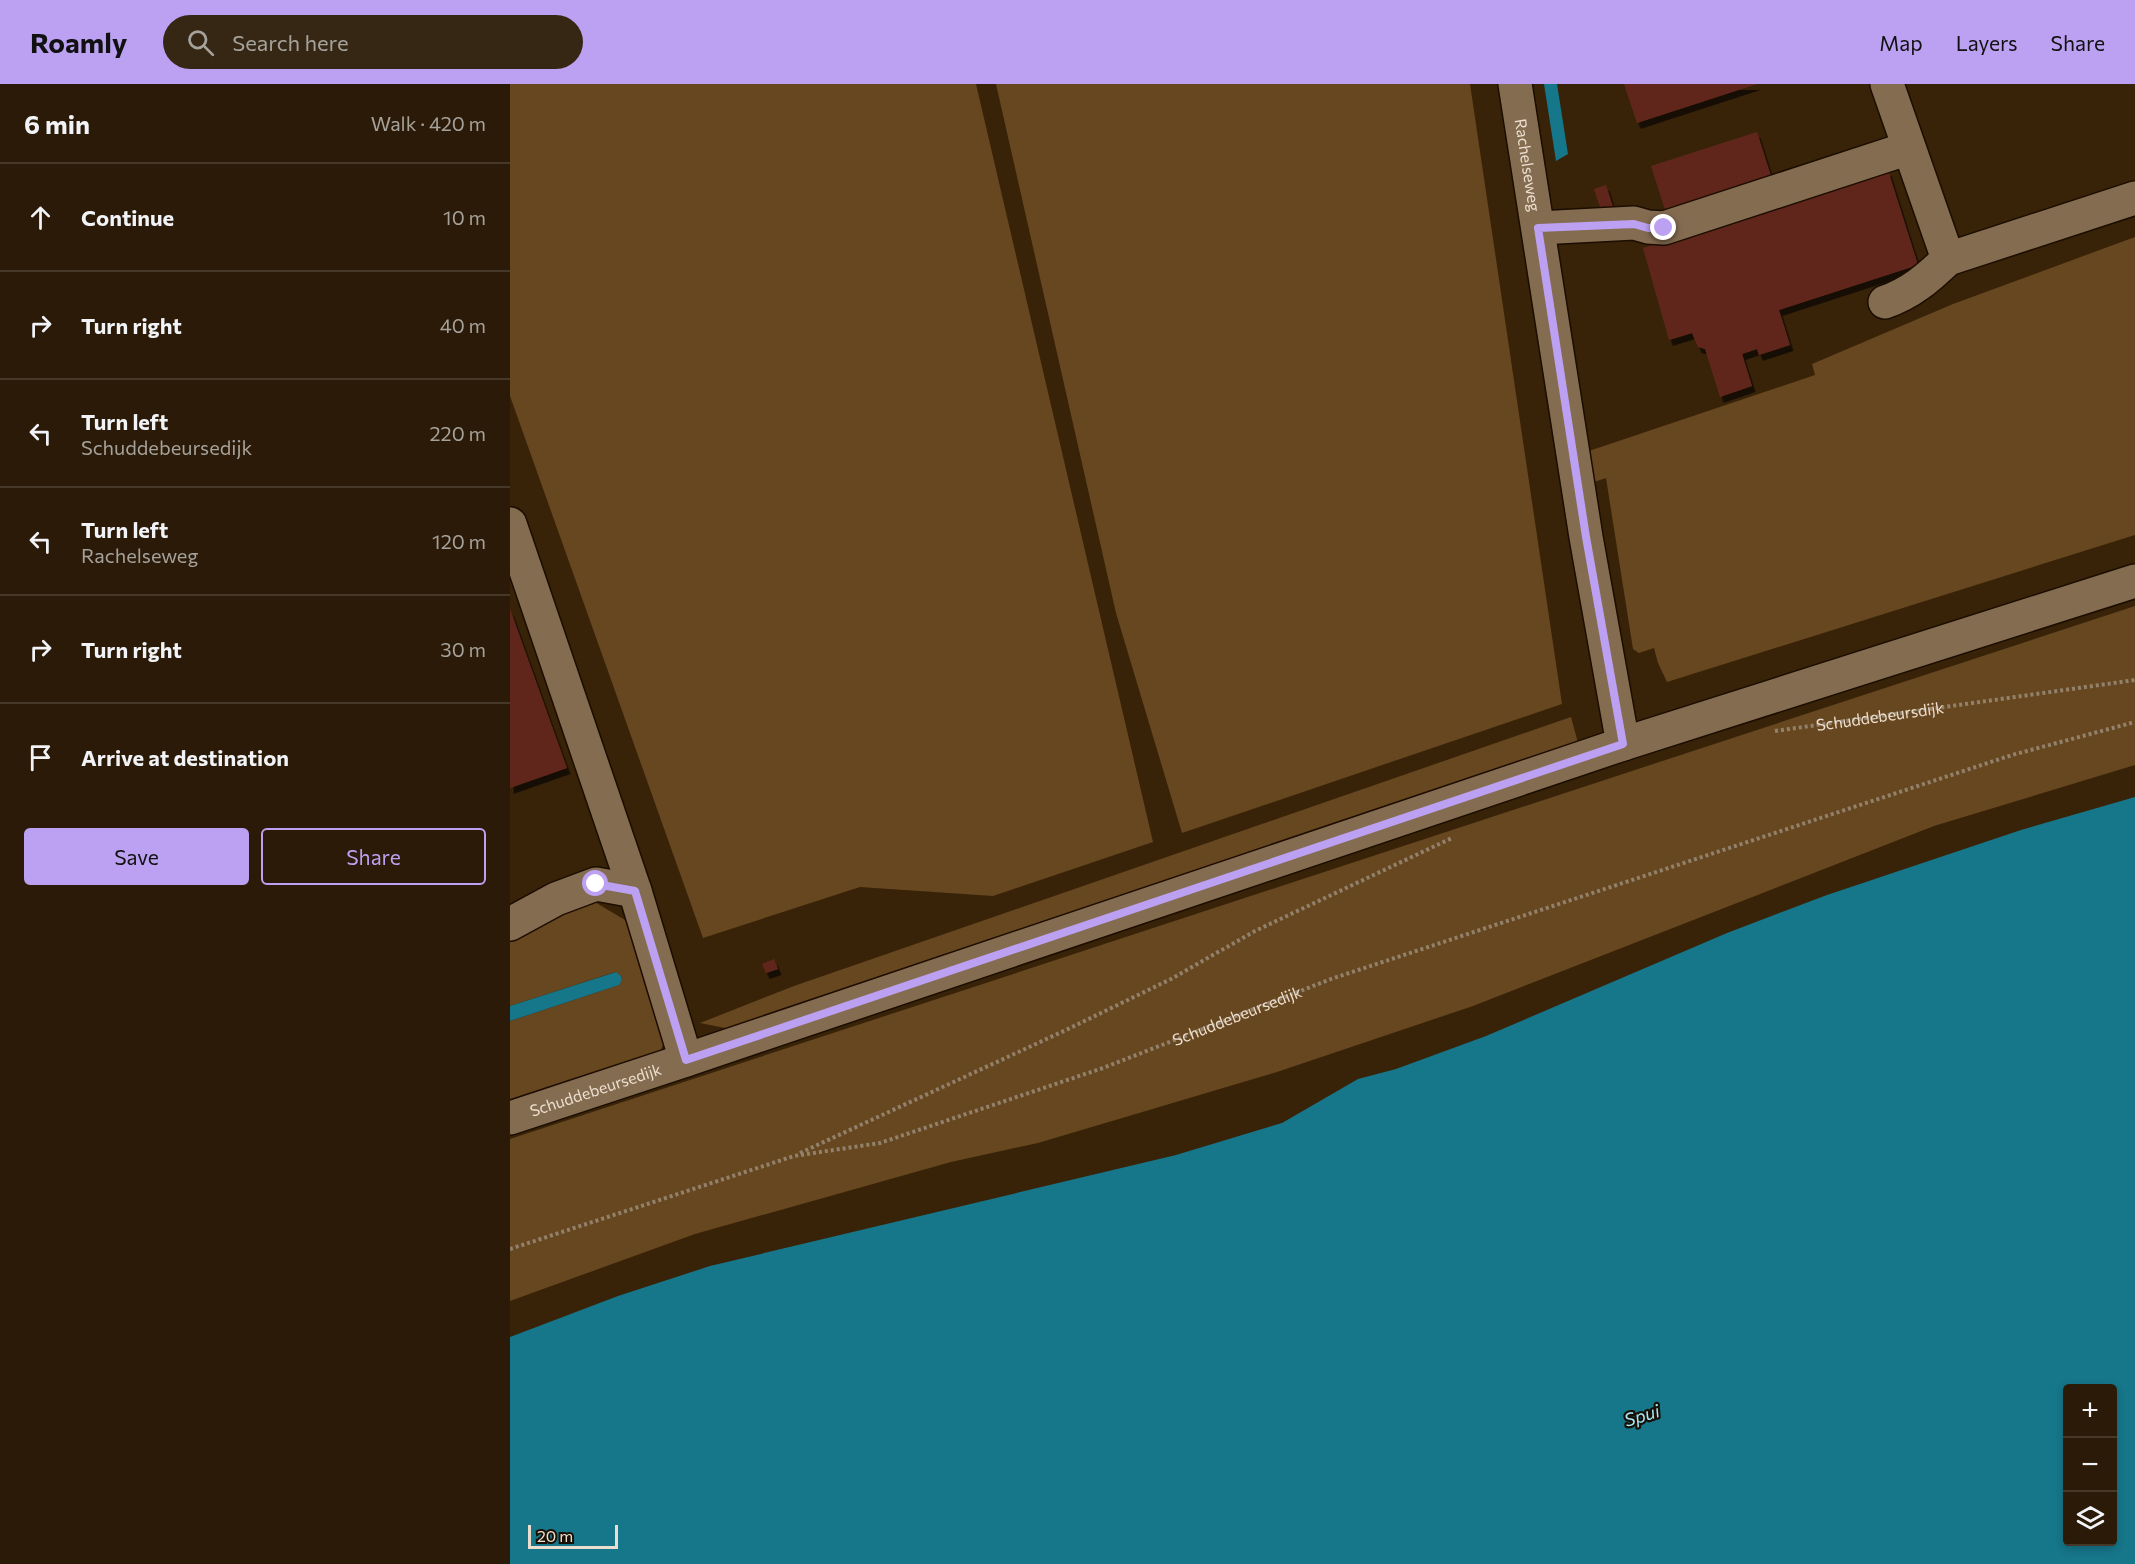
<!DOCTYPE html>
<meta charset="utf-8">
<style>
:root{--surface:#2a1a07;--page:#362715;--text:#f1f3f6;--muted:#a5a19b;--line:#463828;--accent:#bca0f2}
body{margin:0;font-family:Commissioner,sans-serif;background:var(--page);color:var(--text)}
.controls{position:absolute;right:18px;bottom:18px;display:grid;overflow:hidden;border-radius:6px;box-shadow:0 3px 9px #0003}
.controls button{width:54px;height:54px;display:grid;place-items:center;padding:0;border:0;border-bottom:2px solid var(--line);background:var(--surface);color:var(--text);font:30px sans-serif}
.scale{position:absolute;left:18px;bottom:15px;width:90px;box-sizing:border-box;padding-left:6px;border:3px solid #ecdecf;border-top:0;font-size:16px;line-height:21px;white-space:nowrap;color:#ecdecf;-webkit-text-stroke:4px #180f05;paint-order:stroke}
.stop{position:absolute;width:18px;height:18px;margin:-14px;border:4px solid #bca0f2;border-radius:50%;background:#fff}
.stop.end{background:#bca0f2;border-color:#fff;box-shadow:0 2px 6px #0008}
.list{margin:0;padding:0;list-style:none}
h2{display:flex;justify-content:space-between;align-items:center;height:78px;margin:0;padding:0 24px;font-size:26px}
h2 small{font-size:20px;font-weight:400;color:var(--muted)}
.list li{display:grid;grid-template-columns:39px 1fr auto;gap:18px;align-items:center;box-sizing:border-box;height:108px;padding:0 24px;border-top:2px solid var(--line)}
.list b{display:block;font-size:22px;white-space:nowrap}
.list p{margin:0;font-size:20px;white-space:nowrap;color:var(--muted)}
.list em{font-size:20px;font-style:normal;color:var(--muted)}
.actions{display:flex;gap:12px;padding:18px 24px}
.actions a{flex:1;padding:14px 0;border:2px solid var(--accent);border-radius:6px;text-align:center;font-size:21px;color:var(--accent)}
.actions .main{background:var(--accent);color:#111}
.icon{flex:none;width:33px;height:33px;fill:none;stroke:currentColor;stroke-width:2;stroke-linecap:round;stroke-linejoin:round}
.map{position:relative;flex:none;width:1625px;height:1480px;overflow:hidden}
header{display:flex;align-items:center;gap:36px;box-sizing:border-box;height:84px;padding:0 30px;background:var(--accent);color:#111}
header strong{font-size:28px}
nav{display:flex;gap:33px;margin-inline-start:auto;font-size:21px}
.search{width:420px;height:54px;background:var(--page);display:flex;align-items:center;gap:15px;box-sizing:border-box;padding:0 21px;border-radius:33px;color:var(--muted);font-size:22px}
main{display:flex}
aside{flex:1;background:var(--surface)}
.map>svg:first-child{display:block}
.green{fill:#67471f}
.water{fill:#16768a;fill-rule:evenodd}
.building{fill:#61281b;filter:url(#shadow)}
.lines{fill:none;stroke-linecap:round;stroke-linejoin:round}
.minor-casing{stroke:#1c0d00;stroke-width:36}
.path{stroke:#92816c;stroke-width:4;stroke-dasharray:3 3;stroke-linecap:butt}
.minor{stroke:#846c51;stroke-width:33}
.route{stroke:#bca0f2;stroke-width:8}
.labels{text-anchor:middle;stroke-width:4.5;stroke-linejoin:round;paint-order:stroke}
.street-label{font-size:16px;fill:#ecdecf;stroke:#180f05}
.water-label{font-size:18px;font-style:italic;fill:#a7e9fa;stroke:#180f05}
</style>
<header>
<strong>Roamly</strong>
<div class="search"><svg class="icon" aria-label="search" viewBox="0 0 24 24"><circle cx="10" cy="10" r="6"/><path d="M15 15l6 6"/></svg>Search here</div>
<nav><a>Map</a><a>Layers</a><a>Share</a></nav>
</header>
<main>
<aside>
<h2>6 min<small>Walk · 420 m</small></h2>
<ul class="list">
<li><svg class="icon" aria-label="ahead" viewBox="0 0 24 24"><path d="M12 20V5M6 11l6-6 6 6"/></svg><div><b>Continue</b></div><em>10 m</em></li>
<li><svg class="icon" aria-label="right" viewBox="0 0 24 24"><path d="M7 20v-9h11M14 6l5 5-5 5"/></svg><div><b>Turn right</b></div><em>40 m</em></li>
<li><svg class="icon" aria-label="left" viewBox="0 0 24 24"><path d="M17 20v-9H6M10 6l-5 5 5 5"/></svg><div><b>Turn left</b><p>Schuddebeursedijk</p></div><em>220 m</em></li>
<li><svg class="icon" aria-label="left" viewBox="0 0 24 24"><path d="M17 20v-9H6M10 6l-5 5 5 5"/></svg><div><b>Turn left</b><p>Rachelseweg</p></div><em>120 m</em></li>
<li><svg class="icon" aria-label="right" viewBox="0 0 24 24"><path d="M7 20v-9h11M14 6l5 5-5 5"/></svg><div><b>Turn right</b></div><em>30 m</em></li>
<li><svg class="icon" aria-label="arrive" viewBox="0 0 24 24"><path d="M6 21V4h12l-3 4 3 4H6"/></svg><div><b>Arrive at destination</b></div></li>
</ul>
<div class="actions"><a class="main">Save</a><a>Share</a></div>
</aside>
<div class="map">
<svg width="1625" height="1480" viewBox="0 0 1625 1480">
<defs>
<filter id="shadow"><feDropShadow dx="3.5" dy="6" stdDeviation="0" flood-color="#0009"/></filter>
</defs>
<rect width="100%" height="100%" fill="#382309"/>
<!-- green -->
<g class="green">
<polygon points="0,0 466,0 643,758 483,812 350,803 193,854 0,312"/>
<polygon points="486,0 960,0 1052,620 672,749 606,529"/>
<polygon points="1625,153 1625,451 1157,598 1148,579 1144,564 1129,569 1123,565 1096,394 1075,401 1070,370 1305,291 1302,280 1443,220"/>
<polygon points="1625,522 1625,681 1424,742 963,922 767,988 528,1059 441,1078 185,1150 0,1217 0,1055"/>
<polygon points="1061,633 1068,659 225,946 190,939 284,902"/>
<polygon points="78,814 115,836 134,878 158,950 147,974 0,1022 0,937 109,901 112,895 111,892 105,888 0,922 0,845"/>
</g>
<!-- water -->
<g class="water">
<polygon points="1034,0 1047,0 1058,70 1046,77"/>
<path d="M1625 713V1480H0V1253L108 1212 200 1182 666 1071 772 1039 848 995 886 985 976 952 1217 849 1317 811 1511 746ZM1558 1304H1602V1458H1558Z"/>
<polygon points="106,888 111,892 112,896 109,901 0,937 0,922"/>
</g>
<!-- building -->
<g class="building">
<polygon points="1114,0 1247,0 1127,39"/>
<polygon points="1247,48 1263,98 1157,132 1141,82"/>
<polygon points="1378,86 1408,181 1269,226 1280,261 1249,271 1247,265 1232,270 1242,302 1210,313 1195,265 1188,263 1182,249 1159,256 1133,164"/>
<polygon points="1096,101 1105,129 1093,132 1084,105"/>
<polygon points="0,525 57,684 0,704"/>
<polygon points="264,875 268,885 256,889 252,880"/>
</g>
<g class="lines">
<!-- minor casing -->
<g class="minor-casing">
<g id="minor">
<path id="s3" d="M1005 0 1076 453 1113 660"/>
<polyline points="1377,0 1438,175"/>
<polyline points="1028,144 1124,139 1138,143 1154,144 1399,64"/>
<path d="M1375 218C1401 209 1418 194 1438 175L1625 114"/>
<polyline points="0,440 125,807 176,976"/>
<polyline points="0,840 46,815 86,800 125,807"/>
<path id="s4" d="M0 1034 176 976 1113 660 1625 497"/>
</g>
</g>
<!-- path -->
<g class="path">
<path id="s1" d="M1265 647 1625 596"/>
<polyline points="290,1069 556,946 661,895 745,847 942,754"/>
<path id="s2" d="M0 1165 284 1072 370 1059 593 984 821 895 1502 671 1625 638"/>
</g>
<!-- minor -->
<use href="#minor" class="minor"/>
</g>
<g class="lines">
<!-- route -->
<polyline class="route" points="86,800 125,807 176,976 1113,660 1076,453 1028,144 1124,140 1138,144 1154,144"/>
</g>
<g class="labels">
<!-- street labels -->
<g class="street-label">
<text dy="6" stroke="none"><textPath href="#s3" startOffset="82">Rachelseweg</textPath></text>
<text dy="6" stroke="none"><textPath href="#s1" startOffset="106">Schuddebeursdijk</textPath></text>
<text dy="6" stroke="none"><textPath href="#s2" startOffset="765">Schuddebeursedijk</textPath></text>
<text dy="6" stroke="none"><textPath href="#s4" startOffset="90">Schuddebeursedijk</textPath></text>
</g>
<!-- water labels -->
<g class="water-label">
<text transform="translate(1132 1332) rotate(-17)" y="6">Spui</text>
</g>
</g>
</svg>
<div class="controls">
<button>+</button>
<button>−</button>
<button><svg class="icon" aria-label="layers" viewBox="0 0 24 24"><path d="M12 4l9 5-9 5-9-5zM3 14l9 5 9-5"/></svg></button>
</div>
<div class="scale">20 m</div>
<div class="stop" style="left:86px;top:800px"></div>
<div class="stop end" style="left:1154px;top:144px"></div>
</div>
</main>
